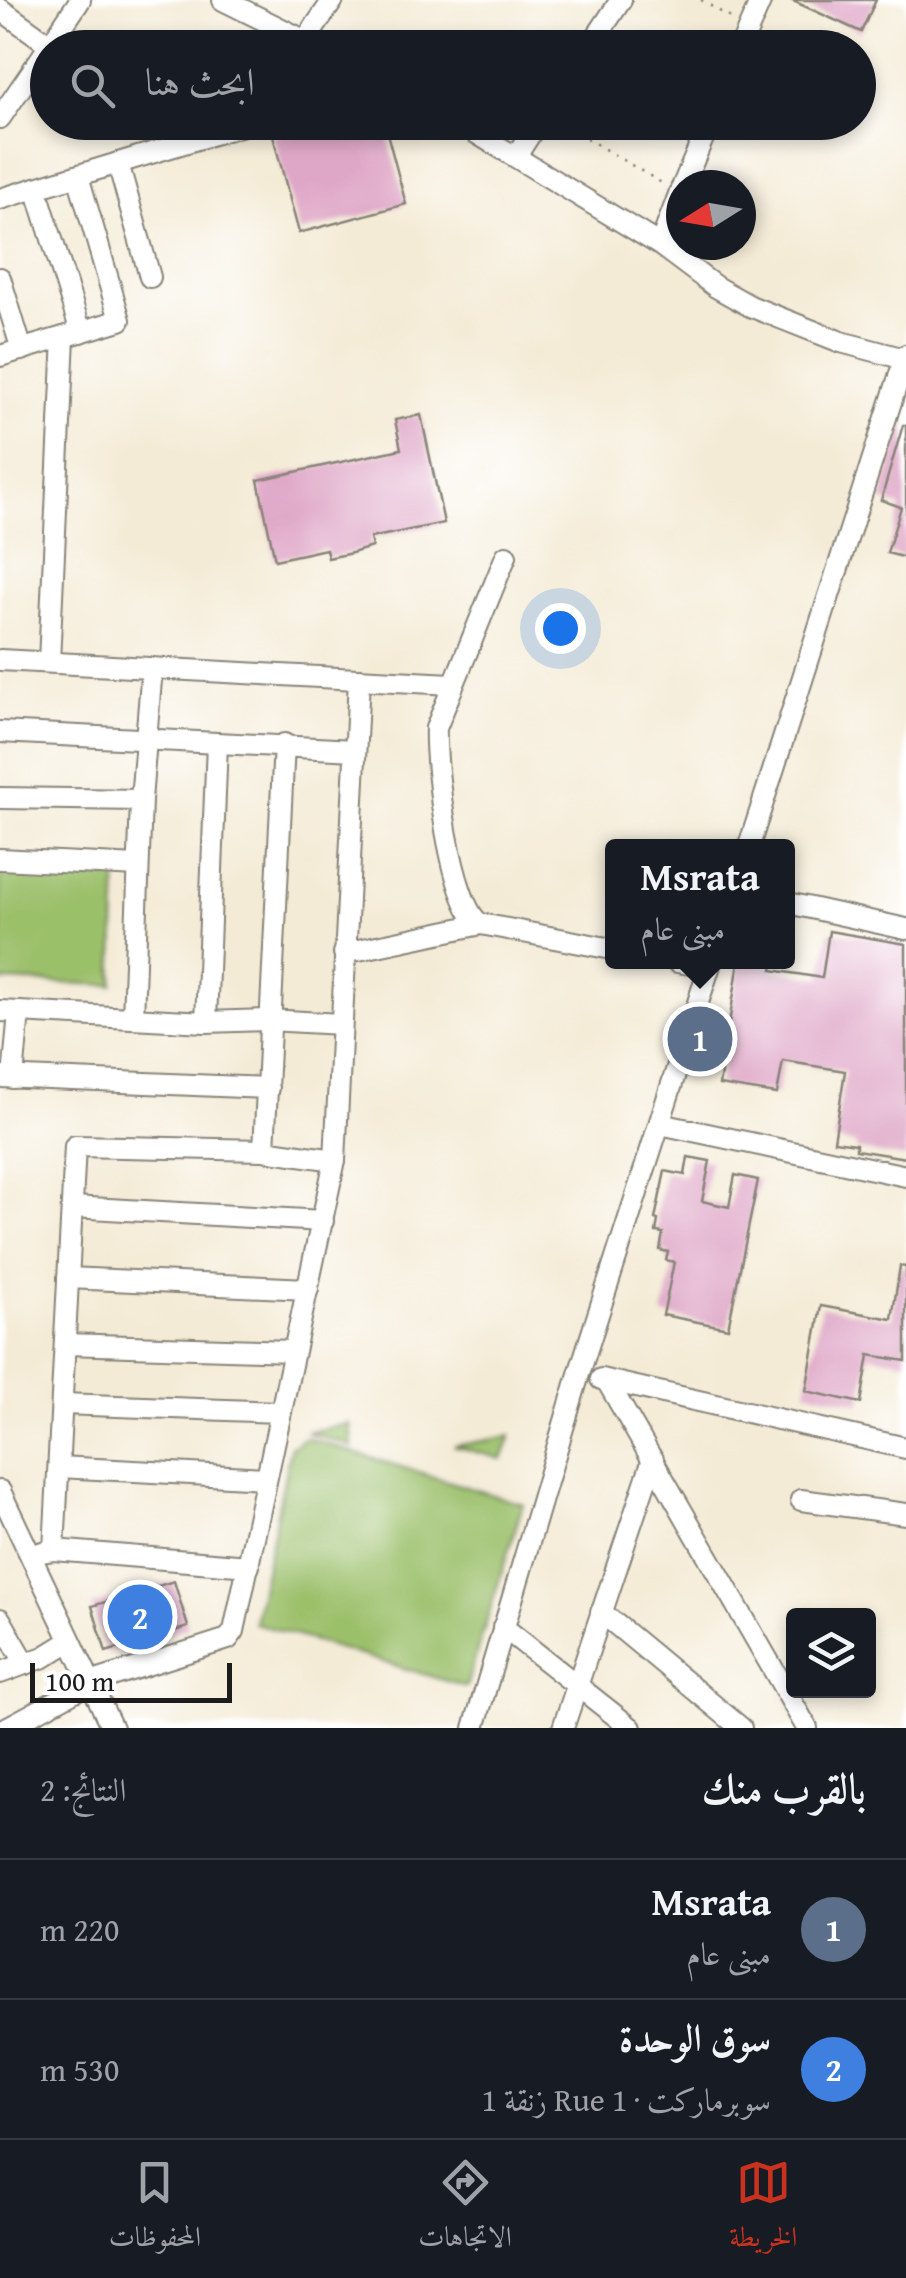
<!DOCTYPE html>
<html lang="ar">
<meta charset="utf-8">
<style>
:root{--surface:#171b24;--page:#242831;--text:#f1f3f6;--muted:#9ea1a6;--line:#363941;--accent:#c8321e}
body{margin:0;font-family:"Gentium Book Plus",Amiri,serif;background:var(--page);color:var(--text);direction:rtl}
.controls{position:absolute;right:30px;bottom:30px;display:grid;overflow:hidden;border-radius:10px;box-shadow:0 5px 15px #0003}
.controls button{width:90px;height:90px;display:grid;place-items:center;padding:0;border:0;border-bottom:2px solid var(--line);background:var(--surface);color:var(--text);font:50px sans-serif}
.compass{position:absolute;left:666px;top:170px;width:90px;height:90px;border-radius:50%;background:var(--surface);box-shadow:0 5px 15px #0003;rotate:259deg}
.scale{position:absolute;left:30px;bottom:25px;width:202px;box-sizing:border-box;padding-left:10px;border:5px solid #1c1c1c;border-top:0;font-size:28px;line-height:35px;white-space:nowrap;color:#1c1c1c;-webkit-text-stroke:8px #fff;paint-order:stroke}
.you{position:absolute;left:560px;top:628px;width:35px;height:35px;margin:-25px;border:8px solid #fff;border-radius:50%;background:#1a73e8;box-shadow:0 0 0 15px #1a73e833}
.badge{display:grid;place-items:center;width:65px;height:65px;border-radius:50%;background:var(--accent);color:#fff;font-size:32px;font-weight:700}
.pin{position:absolute;translate:-50% -50%;border:5px solid #fff;box-shadow:0 2px 10px #0006}
.popup{position:absolute;left:605px;top:839px;width:190px;height:130px;box-sizing:border-box;display:grid;place-content:center;border-radius:10px;background:var(--surface);filter:drop-shadow(0 2px 8px #0005);font-size:32px;white-space:nowrap;color:var(--muted)}
.popup b{font-size:38px;color:var(--text)}
.popup::after{content:'';position:absolute;left:50%;top:100%;margin-left:-20px;border:20px solid transparent;border-top-color:var(--surface)}
.list{margin:0;padding:0;list-style:none}
h2{display:flex;justify-content:space-between;align-items:center;height:130px;margin:0;padding:0 40px;font-size:42px}
h2 small{font-size:32px;font-weight:400;color:var(--muted)}
.list li{display:grid;grid-template-columns:65px 1fr auto;gap:30px;align-items:center;box-sizing:border-box;height:140px;padding:0 40px;border-top:2px solid var(--line)}
.list b{display:block;font-size:38px;white-space:nowrap}
.list p{margin:0;font-size:32px;white-space:nowrap;color:var(--muted)}
.list em{font-size:32px;font-style:normal;color:var(--muted)}
.icon{flex:none;width:55px;height:55px;fill:none;stroke:currentColor;stroke-width:2;stroke-linecap:round;stroke-linejoin:round}
.map{position:relative;flex:none;width:906px;height:1728px;overflow:hidden;direction:ltr}
.search{position:absolute;background:var(--surface);box-shadow:0 5px 15px #0003;left:30px;right:30px;top:30px;height:110px;display:flex;align-items:center;gap:25px;box-sizing:border-box;padding:0 35px;border-radius:55px;color:var(--muted);font-size:38px}
.sheet{height:410px;background:var(--surface)}
nav{display:flex;justify-content:space-around;align-items:center;box-sizing:border-box;height:140px;border-top:2px solid var(--line);background:var(--surface);font-size:28px;color:var(--muted)}
nav a{display:grid;justify-items:center;gap:5px}
nav .on{color:var(--accent)}
.map>svg:first-child{display:block}
.green{fill:#9bc06a;stroke:#5c6e43;stroke-width:2.5}
.building{fill:#dfa7c7}
.lines{fill:none;stroke-linecap:round;stroke-linejoin:round}
.minor-casing{stroke:#888479;stroke-width:24}
.path{stroke:#888479;stroke-width:2.5;stroke-dasharray:2.5 8;stroke-linecap:butt}
.minor{stroke:#fff;stroke-width:20}
</style>
<div class="map">
<svg width="906" height="1728" viewBox="0 0 906 1728">
<rect width="100%" height="100%" fill="#fff"/>
<filter id="ink" filterUnits="userSpaceOnUse"><feTurbulence type="fractalNoise" baseFrequency=".01" numOctaves="2"/><feDisplacementMap in="SourceGraphic" scale="20" xChannelSelector="R" yChannelSelector="G"/><feConvolveMatrix kernelMatrix="1 2 1 2 8 2 1 2 1" color-interpolation-filters="sRGB"/></filter>
<filter id="wash" filterUnits="userSpaceOnUse"><feTurbulence type="fractalNoise" baseFrequency=".0048" numOctaves="4" result="noise"/><feDisplacementMap in="SourceGraphic" scale="40" xChannelSelector="R" yChannelSelector="G"/><feGaussianBlur stdDeviation="2.25" result="paint"/><feColorMatrix in="noise" values="0 0 0 0 0 0 0 0 0 0 0 0 0 0 0 0 0 1.4 0 .05"/><feComposite in="paint" operator="in"/></filter>
<g filter="url(#wash)">
<rect width="100%" height="100%" fill="#f4ebd6"/>
<!-- green -->
<g class="green">
<polygon points="0,871 117,876 113,985 0,981"/>
<polygon points="350,1424 352,1446 306,1432 349,1424"/>
<polygon points="511,1436 502,1459 454,1446"/>
<polygon points="306,1438 523,1504 466,1687 254,1623 291,1446"/>
</g>
<g id="blocks">
<!-- building -->
<g class="building">
<polygon points="791,0 876,0 861,32"/>
<polygon points="323,122 384,122 406,204 299,233 273,136"/>
<polygon points="421,415 444,523 370,538 372,547 352,553 328,558 326,549 275,560 258,480 401,449 395,420"/>
<polygon points="903,425 906,425 906,558 887,553 901,507 881,500"/>
<polygon points="829,931 906,944 906,1158 856,1150 856,1144 834,1141 845,1071 783,1061 777,1094 719,1085 739,962 773,962 772,970 822,978"/>
<polygon points="688,1157 710,1161 702,1201 729,1207 735,1175 758,1180 728,1328 663,1315 674,1262 666,1260 668,1252 660,1250 663,1233 656,1232 658,1220 655,1219 665,1171 685,1175"/>
<polygon points="900,1266 906,1267 906,1361 869,1355 861,1403 806,1391 821,1306 892,1319"/>
<polygon points="174,1581 188,1627 106,1652 92,1606"/>
</g>
</g>
</g>
<g filter="url(#ink)">
<use href="#blocks" fill-opacity="0" stroke="#888479" stroke-width="2.5"/>
<g class="lines">
<!-- minor casing -->
<g class="minor-casing">
<g id="minor">
<polyline points="223,0 320,48"/>
<polyline points="0,9 50,45"/>
<polyline points="306,40 333,0"/>
<polyline points="48,48 80,0"/>
<polyline points="589,48 621,0"/>
<polyline points="740,48 761,0"/>
<polyline points="0,118 48,48"/>
<polyline points="458,122 660,245 716,287 750,306 841,342 905,359"/>
<polyline points="516,156 538,122"/>
<polyline points="118,163 150,277"/>
<polyline points="683,185 710,122"/>
<polyline points="36,188 81,332"/>
<polyline points="0,199 253,122"/>
<polyline points="660,245 681,189"/>
<polyline points="0,278 22,350"/>
<polyline points="0,356 120,320 78,176"/>
<path d="M506 556 436 728C434 763 451 908 481 924L612 949"/>
<polyline points="0,660 452,684"/>
<polyline points="49,662 64,337"/>
<polyline points="0,732 355,750"/>
<polyline points="0,798 141,800"/>
<polyline points="749,846 906,355"/>
<polyline points="0,859 138,866"/>
<polyline points="788,903 906,929"/>
<polyline points="344,953 481,924"/>
<polyline points="677,962 709,967"/>
<polyline points="0,1011 206,1022 268,1020 341,1024"/>
<polyline points="133,1018 141,800 152,668"/>
<polyline points="206,1022 217,743"/>
<polyline points="0,1077 268,1088"/>
<polyline points="13,1078 19,1012"/>
<polyline points="660,1124 906,1176"/>
<polyline points="264,1150 284,744"/>
<polyline points="72,1207 323,1221"/>
<polyline points="68,1278 308,1289"/>
<polyline points="65,1344 293,1351"/>
<polyline points="601,1379 906,1448"/>
<polyline points="607,1381 807,1728"/>
<polyline points="62,1404 280,1412"/>
<polyline points="59,1467 266,1478"/>
<polyline points="0,1491 112,1728"/>
<polyline points="801,1500 906,1514"/>
<polyline points="54,1550 75,1146 264,1150 335,1160"/>
<polyline points="42,1552 54,1550 249,1566"/>
<polyline points="601,1612 741,1728"/>
<polyline points="0,1619 26,1664"/>
<polyline points="503,1627 631,1728"/>
<polyline points="0,1673 44,1657 70,1641"/>
<polyline points="6,1728 90,1683 228,1639 234,1631 335,1160 359,679"/>
<polyline points="474,1728 579,1374 711,962"/>
<polyline points="563,1728 653,1459"/>
</g>
</g>
<!-- path -->
<g class="path">
<polyline points="701,0 734,20"/>
<polyline points="559,122 665,185"/>
</g>
<!-- minor -->
<use href="#minor" class="minor"/>
</g>
</g>
</svg>
<div class="controls">
<button><svg class="icon" aria-label="layers" viewBox="0 0 24 24"><path d="M12 4l9 5-9 5-9-5zM3 14l9 5 9-5"/></svg></button>
</div>
<svg class="compass" viewBox="-18 -18 36 36"><path d="M0-13l5 13h-10z" fill="#e53935"/><path d="M0 13l5-13h-10z" fill="#9ea1a6"/></svg>
<div class="scale">100 m</div>
<div class="you"></div>
<div class="pin badge" style="left:700px;top:1039px;background:#5c6f8a">1</div>
<div class="popup"><b>Msrata</b>مبنى عام</div>
<div class="pin badge" style="left:140px;top:1617px;background:#3f7fe0">2</div>
<div class="search"><svg class="icon" aria-label="search" viewBox="0 0 24 24"><circle cx="10" cy="10" r="6"/><path d="M15 15l6 6"/></svg>ابحث هنا</div>
</div>
<section class="sheet">
<h2>بالقرب منك<small>النتائج: 2</small></h2>
<ul class="list">
<li><span class="badge" style="background:#5c6f8a">1</span><div><b>Msrata</b><p>مبنى عام</p></div><em>220 m</em></li>
<li><span class="badge" style="background:#3f7fe0">2</span><div><b>سوق الوحدة</b><p>سوبرماركت · Rue 1 زنقة 1</p></div><em>530 m</em></li>
</ul>
</section>
<nav>
<a class="on"><svg class="icon" aria-label="map" viewBox="0 0 24 24"><path d="M3 6l6-2 6 2 6-2v14l-6 2-6-2-6 2zM9 4v14M15 6v14"/></svg>الخريطة</a>
<a><svg class="icon" aria-label="directions" viewBox="0 0 24 24"><path d="M12 3l9 9-9 9-9-9zM9 14v-3h6M13 9l2 2-2 2"/></svg>الاتجاهات</a>
<a><svg class="icon" aria-label="saved" viewBox="0 0 24 24"><path d="M7 4h10v16l-5-4-5 4z"/></svg>المحفوظات</a>
</nav>
